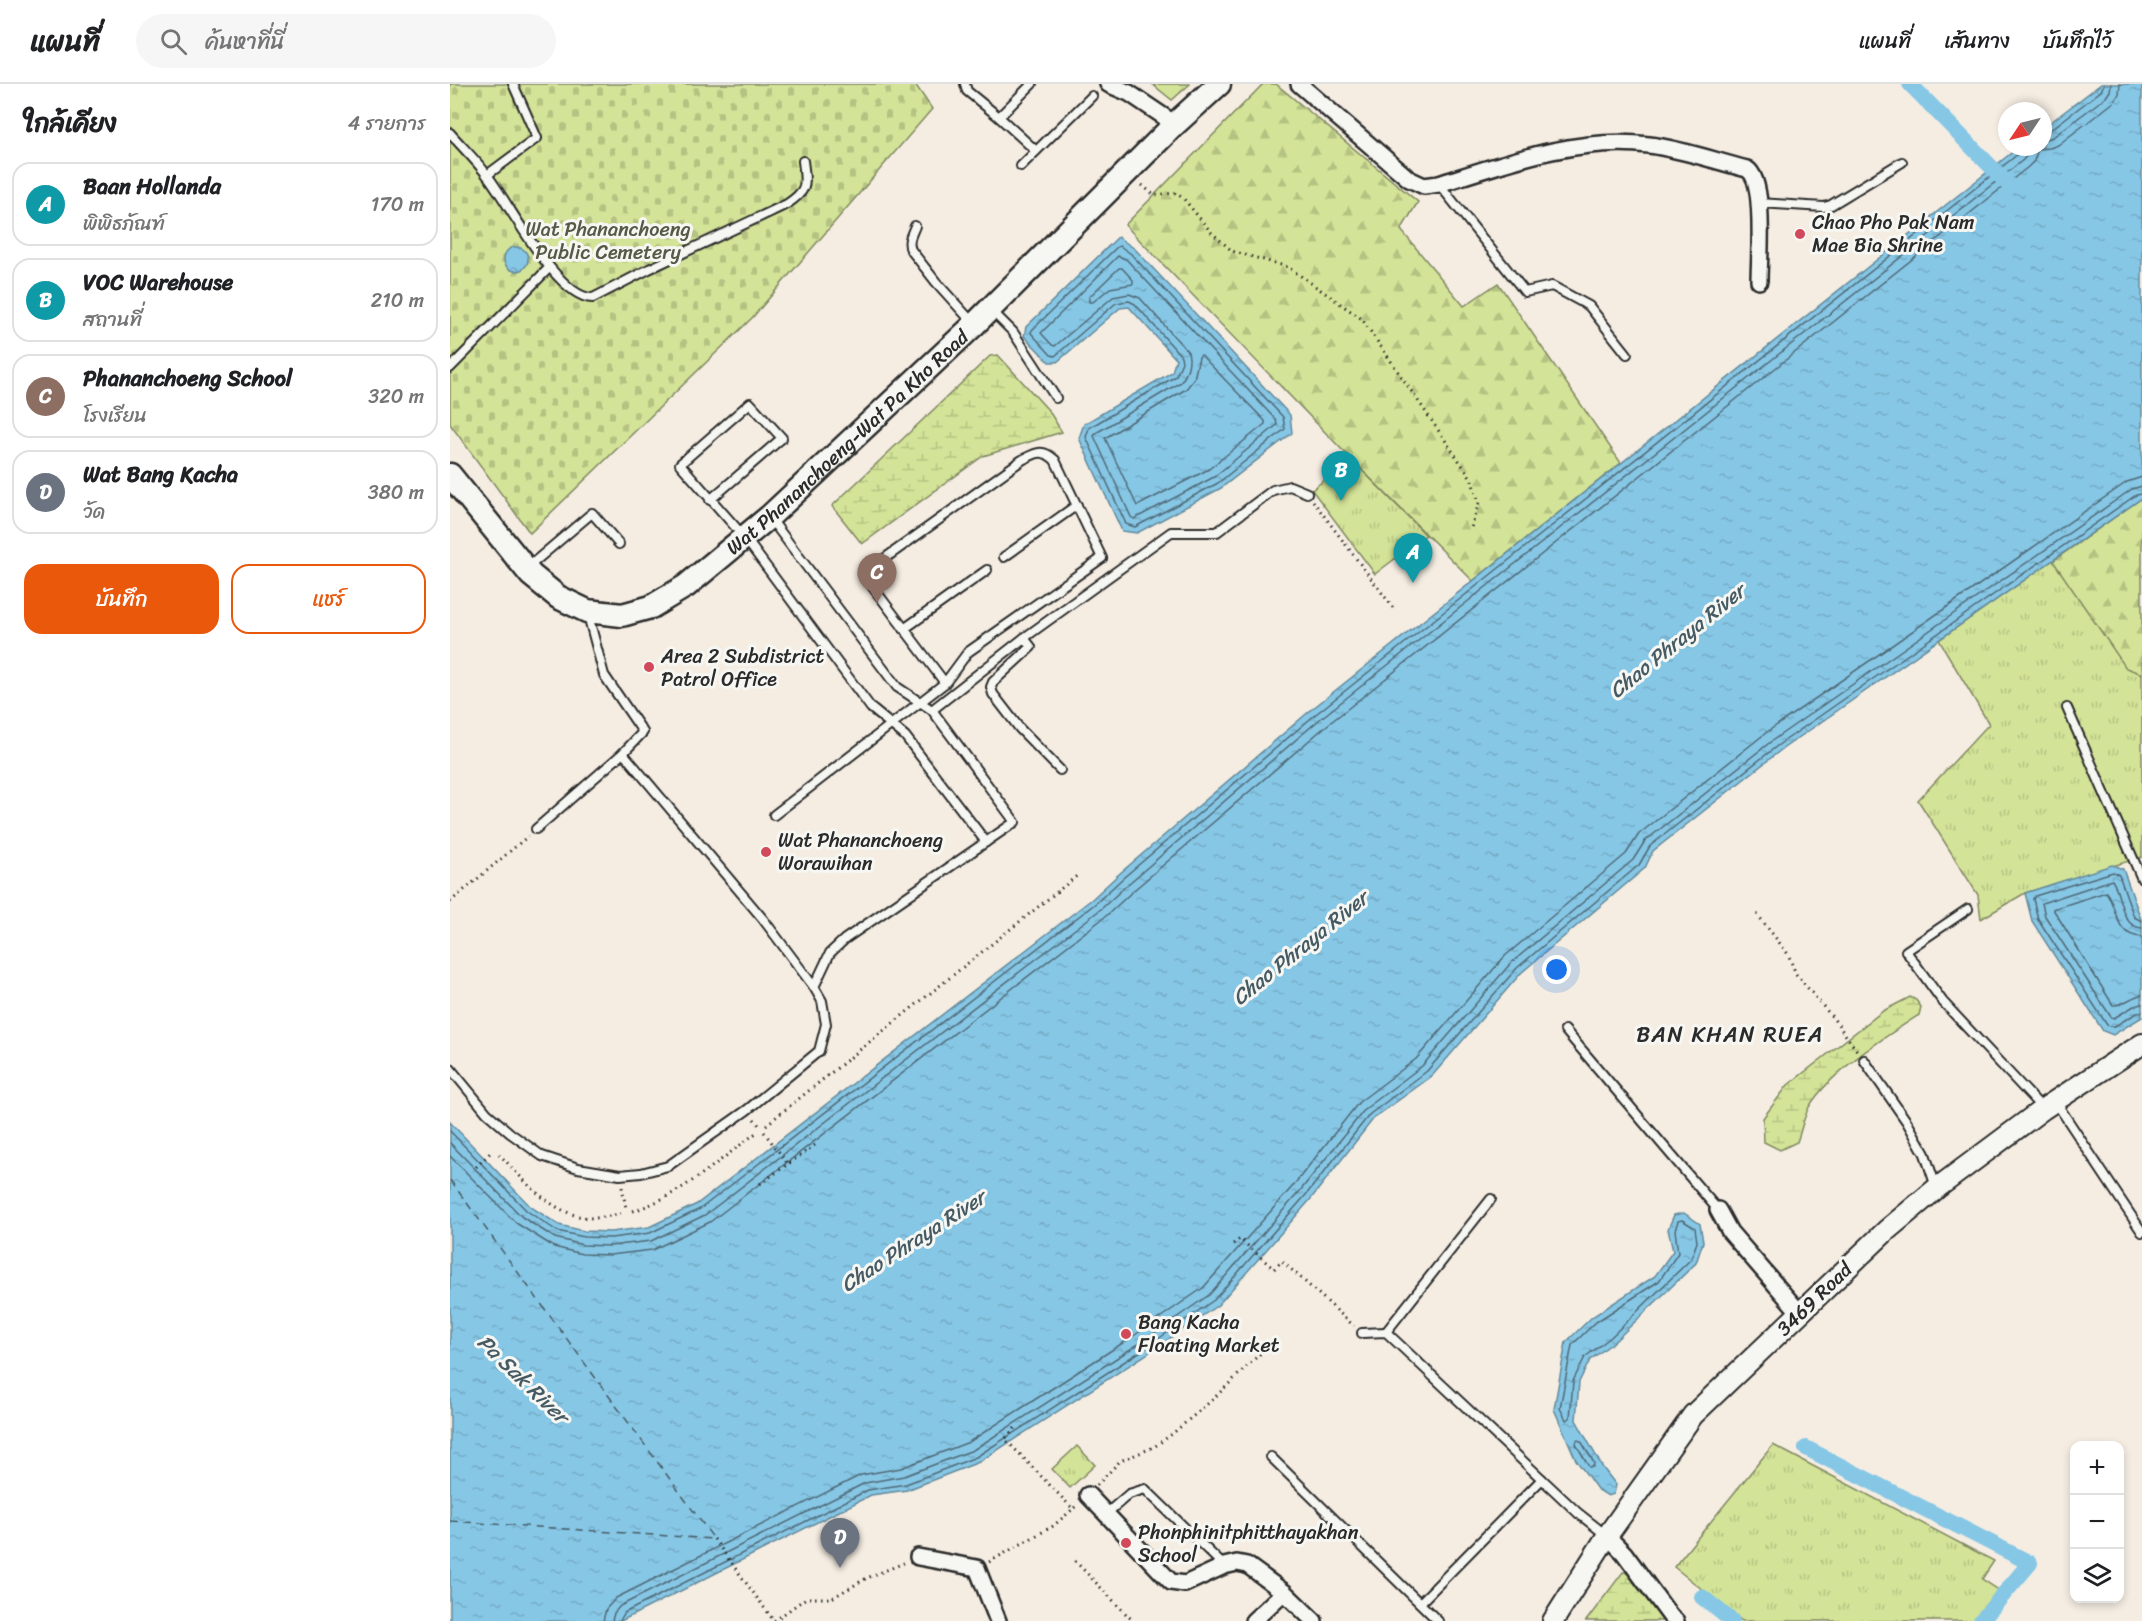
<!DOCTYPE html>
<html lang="th">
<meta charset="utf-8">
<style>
:root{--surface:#fff;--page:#f6f6f6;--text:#202124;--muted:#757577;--line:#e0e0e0;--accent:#ea580c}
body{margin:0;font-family:Sriracha,"Playpen Sans Thai",sans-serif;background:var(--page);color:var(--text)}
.controls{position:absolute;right:18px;bottom:18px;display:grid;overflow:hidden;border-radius:12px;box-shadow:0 3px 9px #0003}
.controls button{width:54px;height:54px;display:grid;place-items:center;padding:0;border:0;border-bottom:2px solid var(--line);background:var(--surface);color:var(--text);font:30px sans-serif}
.compass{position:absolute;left:1548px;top:18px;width:54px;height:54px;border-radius:50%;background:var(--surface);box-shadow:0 3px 9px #0003;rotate:235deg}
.you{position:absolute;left:1107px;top:886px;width:21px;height:21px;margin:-15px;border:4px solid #fff;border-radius:50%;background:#1a73e8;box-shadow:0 0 0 9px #1a73e833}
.badge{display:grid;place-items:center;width:39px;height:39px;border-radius:50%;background:var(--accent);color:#fff;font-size:20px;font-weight:700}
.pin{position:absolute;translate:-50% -50px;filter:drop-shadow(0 2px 3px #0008)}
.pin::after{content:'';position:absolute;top:32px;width:21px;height:18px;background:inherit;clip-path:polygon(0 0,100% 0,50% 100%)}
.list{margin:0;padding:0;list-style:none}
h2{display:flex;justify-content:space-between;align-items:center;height:78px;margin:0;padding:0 24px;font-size:26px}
h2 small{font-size:20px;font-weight:400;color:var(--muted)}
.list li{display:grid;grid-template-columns:39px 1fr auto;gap:18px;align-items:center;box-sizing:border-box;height:84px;margin:0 12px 12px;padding:0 12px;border:2px solid var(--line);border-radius:18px}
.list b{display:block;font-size:22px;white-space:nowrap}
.list p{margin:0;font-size:20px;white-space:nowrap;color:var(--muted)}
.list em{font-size:20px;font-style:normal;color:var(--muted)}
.actions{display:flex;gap:12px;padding:18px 24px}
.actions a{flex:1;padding:14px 0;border:2px solid var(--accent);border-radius:18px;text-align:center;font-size:21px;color:var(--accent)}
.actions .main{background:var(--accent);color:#fff}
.icon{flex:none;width:33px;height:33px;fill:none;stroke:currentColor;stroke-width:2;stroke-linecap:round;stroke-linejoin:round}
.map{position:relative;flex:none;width:1692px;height:1537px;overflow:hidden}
header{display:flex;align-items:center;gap:36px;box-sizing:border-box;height:84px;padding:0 30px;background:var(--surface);border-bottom:2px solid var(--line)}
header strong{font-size:28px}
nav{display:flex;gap:33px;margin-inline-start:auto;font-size:21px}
.search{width:420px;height:54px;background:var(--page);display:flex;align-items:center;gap:15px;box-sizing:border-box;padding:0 21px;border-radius:33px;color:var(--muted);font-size:22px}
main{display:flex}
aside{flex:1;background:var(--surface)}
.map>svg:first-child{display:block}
.grass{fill:url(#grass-tufts);stroke:#7f8761;stroke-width:1.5}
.forest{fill:url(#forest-firs);stroke:#7f8761;stroke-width:1.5}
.wetland{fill:url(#wetland-marsh);stroke:#7f8761;stroke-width:1.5}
.cemetery{fill:url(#cemetery-stones);stroke:#7f8761;stroke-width:1.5}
.water{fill:url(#water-ripples);stroke:#62899b;stroke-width:1.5}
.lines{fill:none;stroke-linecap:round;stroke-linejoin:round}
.shore{stroke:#4f6976;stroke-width:1.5}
.canal{stroke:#86c7e6;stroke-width:16}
.ferry{stroke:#465a63;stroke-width:1.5;stroke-dasharray:8 6;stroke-linecap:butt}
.service-casing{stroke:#2b2b2b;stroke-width:12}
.minor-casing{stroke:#2b2b2b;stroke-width:20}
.tertiary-casing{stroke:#2b2b2b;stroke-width:24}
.secondary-casing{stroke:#2b2b2b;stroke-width:27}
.path{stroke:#2b2b2b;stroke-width:3;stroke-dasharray:1.5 4.5;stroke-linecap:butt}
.service{stroke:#f6f6f2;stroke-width:8}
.minor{stroke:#f6f6f2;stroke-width:15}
.tertiary{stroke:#f6f6f2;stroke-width:20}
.secondary{stroke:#f6f6f2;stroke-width:22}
.poi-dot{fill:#d1495b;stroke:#f6f6f2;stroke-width:2}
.labels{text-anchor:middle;stroke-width:6;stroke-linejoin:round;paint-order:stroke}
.poi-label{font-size:20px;fill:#2b2b2b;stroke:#f6f6f2;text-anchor:start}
.park-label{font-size:20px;fill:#555946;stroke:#f6f6f2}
.street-label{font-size:20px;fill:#2b2b2b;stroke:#f6f6f2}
.water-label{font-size:21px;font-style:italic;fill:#465a63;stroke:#f6f6f2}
.quarter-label{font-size:22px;letter-spacing:1.5px;fill:#2b2b2b;stroke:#f6f6f2}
</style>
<header>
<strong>แผนที่</strong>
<div class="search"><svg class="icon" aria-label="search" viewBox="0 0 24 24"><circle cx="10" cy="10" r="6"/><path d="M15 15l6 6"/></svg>ค้นหาที่นี่</div>
<nav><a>แผนที่</a><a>เส้นทาง</a><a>บันทึกไว้</a></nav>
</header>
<main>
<aside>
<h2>ใกล้เคียง<small>4 รายการ</small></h2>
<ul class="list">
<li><span class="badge" style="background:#0f9aa8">A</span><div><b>Baan Hollanda</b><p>พิพิธภัณฑ์</p></div><em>170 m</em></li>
<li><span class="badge" style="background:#0f9aa8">B</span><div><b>VOC Warehouse</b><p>สถานที่</p></div><em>210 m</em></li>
<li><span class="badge" style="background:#8d6e63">C</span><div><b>Phananchoeng School</b><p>โรงเรียน</p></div><em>320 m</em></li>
<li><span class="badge" style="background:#6b7280">D</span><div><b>Wat Bang Kacha</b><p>วัด</p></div><em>380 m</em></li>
</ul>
<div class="actions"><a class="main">บันทึก</a><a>แชร์</a></div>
</aside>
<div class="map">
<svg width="1692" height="1537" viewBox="0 0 1692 1537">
<defs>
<pattern id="grass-tufts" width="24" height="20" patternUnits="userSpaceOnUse" patternTransform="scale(1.5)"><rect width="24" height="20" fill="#d3e397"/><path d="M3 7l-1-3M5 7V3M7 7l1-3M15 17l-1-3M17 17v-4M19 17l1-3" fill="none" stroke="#b5c382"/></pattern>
<pattern id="forest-firs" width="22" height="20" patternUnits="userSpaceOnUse" patternTransform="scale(1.5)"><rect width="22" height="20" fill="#d3e397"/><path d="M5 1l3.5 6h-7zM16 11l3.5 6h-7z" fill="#b5c382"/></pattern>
<pattern id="wetland-marsh" width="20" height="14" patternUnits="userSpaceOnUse" patternTransform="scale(1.5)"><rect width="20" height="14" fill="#d3e397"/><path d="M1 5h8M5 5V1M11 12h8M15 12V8" fill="none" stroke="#b5c382"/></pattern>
<pattern id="cemetery-stones" width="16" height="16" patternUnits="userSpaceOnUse" patternTransform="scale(1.5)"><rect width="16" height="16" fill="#d3e397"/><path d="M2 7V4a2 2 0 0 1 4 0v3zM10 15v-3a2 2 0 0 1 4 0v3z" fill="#b5c382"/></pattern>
<pattern id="water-ripples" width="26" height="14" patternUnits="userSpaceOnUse" patternTransform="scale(1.5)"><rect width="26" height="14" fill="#86c7e6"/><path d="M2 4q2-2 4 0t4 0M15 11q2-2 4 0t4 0" fill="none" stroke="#74abc5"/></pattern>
</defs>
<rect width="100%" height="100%" fill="#f5ede2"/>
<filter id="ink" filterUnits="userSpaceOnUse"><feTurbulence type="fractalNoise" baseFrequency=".0167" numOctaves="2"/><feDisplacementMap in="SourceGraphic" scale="12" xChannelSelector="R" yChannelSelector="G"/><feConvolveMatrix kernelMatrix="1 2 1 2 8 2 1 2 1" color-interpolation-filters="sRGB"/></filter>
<g filter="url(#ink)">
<!-- grass -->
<g class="grass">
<polygon points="900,374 976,451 925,490 862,406"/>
<polygon points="1603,476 1676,583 1692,590 1692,773 1575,809 1531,835 1528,811 1468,716 1539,640 1489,556"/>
<polygon points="1323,1361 1544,1477 1532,1495 1550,1507 1524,1537 1292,1537 1224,1483"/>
<polygon points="627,1362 645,1381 620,1404 602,1385"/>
</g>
<!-- forest -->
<g class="forest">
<polygon points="702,0 740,0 722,16"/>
<polygon points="813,0 826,0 968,118 951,146 1014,222 1048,199 1171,379 1023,497 900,374 675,141"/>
<polygon points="1692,414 1692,590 1676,584 1603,477"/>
</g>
<!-- wetland -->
<g class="wetland">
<polygon points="548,271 599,327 612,348 533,372 412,460 382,422 540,272"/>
<path d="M1460 913 1466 916 1471 923 1469 931C1435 953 1380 988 1359 1023 1354 1033 1351 1047 1347 1058L1330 1066 1314 1058 1313 1034 1338 1001 1433 927Z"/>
<polygon points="1173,1488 1177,1489 1213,1537 1136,1537"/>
</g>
<!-- cemetery -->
<polygon class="cemetery" points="0,0 465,0 482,25 302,234 80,449 0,340"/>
<!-- water -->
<g class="water">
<polygon points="1651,0 1692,0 1692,414 1331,666 1203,767 1195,784 1071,889 982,992 924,1034 860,1116 768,1221 694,1272 529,1378 457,1406 421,1411 171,1537 0,1537 0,1038 81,1123 109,1141 134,1147 161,1148 199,1143 247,1120 642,815 669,790 862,625 1565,66 1568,63 1593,63 1593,44"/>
<polygon points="668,153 685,165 840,331 842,349 771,404 687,449 672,447 629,354 634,340 722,288 726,275 679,223 670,224 607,278 599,278 574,252 576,243"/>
<circle cx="66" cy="175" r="12"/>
<polygon points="1662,781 1673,785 1692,838 1692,933 1663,951 1653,947 1582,837 1575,809"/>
<polygon points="1234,1129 1250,1140 1253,1158 1246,1179 1165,1257 1140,1276 1129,1298 1126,1336 1153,1384 1166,1401 1164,1410 1158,1412 1147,1405 1126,1376 1104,1325 1116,1258 1142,1233 1205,1192 1223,1167 1218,1145 1224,1131"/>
</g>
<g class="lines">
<!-- shore -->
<g class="shore">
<polyline points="1593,48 1599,47 1651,7 1654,0"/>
<polyline points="1593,56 1603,53 1656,13 1660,7 1661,0"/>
<polygon points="670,162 681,170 833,333 835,345 768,399 685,443 676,440 636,353 639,344 726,292 732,278 731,272 685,220 679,217 666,219 605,272 601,271 581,249 582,246 667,163"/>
<path d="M668 172 676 175 826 336 827 341 764 393 684 435 681 433 644 352 646 349 731 298C737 290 741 278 738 268L690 214 679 210 663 213 605 262 602 261 591 249Z"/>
<polygon points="669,184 672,184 683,196 683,200 660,204 643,218 639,218 639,213"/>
<polygon points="751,271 815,337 815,340 759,385 687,422 655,354 736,305 744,295 749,273"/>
<polyline points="1692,837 1684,833 1669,791 1663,788 1585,812 1583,815 1588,835 1657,941 1663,943 1687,929 1692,928"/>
<path d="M1692 844C1670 843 1672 811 1662 796L1592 819 1595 832 1661 933 1664 934 1684 922 1692 920"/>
<path d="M1692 853C1664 852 1668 824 1656 808L1603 825 1663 921C1673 922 1681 912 1692 911"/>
<polyline points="0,1047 77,1127 107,1147 134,1153 161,1154 200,1149 250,1125 646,819 673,794 866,630 1568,70 1571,63"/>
<polyline points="0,1059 72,1133 105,1154 133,1161 160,1162 201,1157 255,1131 651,825 678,800 870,635 1573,76 1578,70 1578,63"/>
<polyline points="0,1072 66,1139 104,1163 132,1170 160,1171 202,1166 260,1138 656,832 684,806 876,642 1578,83 1584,77 1588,65 1600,64 1608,61 1664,18 1669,10 1670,0"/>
<polygon points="1232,1136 1245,1144 1247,1158 1241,1175 1161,1253 1135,1273 1123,1297 1120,1334 1116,1336 1110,1324 1122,1261 1146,1238 1209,1197 1228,1169 1225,1146 1228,1137"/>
<polygon points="1127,1356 1131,1357 1144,1379 1143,1383 1139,1383 1126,1360"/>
<polyline points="153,1537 156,1525 166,1514 411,1391 451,1384 519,1358 682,1253 753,1204 843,1102 909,1018 966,975 1055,872 1176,770 1189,750 1317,648 1677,398 1692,393"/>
<polyline points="162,1537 164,1529 170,1522 415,1399 454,1392 523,1366 687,1261 759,1211 850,1107 915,1025 972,982 1061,879 1183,776 1195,757 1323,656 1682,405 1692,402"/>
<polyline points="170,1537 174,1529 418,1406 456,1400 526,1373 691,1267 764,1216 855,1112 920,1030 977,987 1067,884 1189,781 1200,762 1327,662 1686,411 1692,410"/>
</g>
<!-- canal -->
<g class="canal">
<polyline points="1460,0 1558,100"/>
<polyline points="1356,1364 1580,1479 1531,1537"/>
<polyline points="1252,1513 1282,1537"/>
</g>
<!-- ferry -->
<g class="ferry">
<polyline points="0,1096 264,1455"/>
<polyline points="0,1437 263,1455"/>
</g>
<!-- service casing -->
<g class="service-casing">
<g id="service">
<polyline points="515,0 517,7 549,33 586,67"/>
<polyline points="549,33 582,0"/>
<path d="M0 49C12 63 26 76 37 91 58 117 107 215 143 214L199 185 337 120C358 106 356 101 353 77"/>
<polyline points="571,82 642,12"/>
<polyline points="37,91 87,54 63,0"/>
<polyline points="989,100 1075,208 1102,202 1139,222 1177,270"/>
<polyline points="1309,119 1374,123 1381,121 1452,78"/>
<path d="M465 142C462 150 457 157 461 166L486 198 523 239"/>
<polyline points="541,226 563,248 606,314"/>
<polyline points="0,284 99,184"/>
<polyline points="260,416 332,354 300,319 230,380 295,454 421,624 455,652 536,758"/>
<polyline points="320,434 447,603 482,626 565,738 395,855 380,869 364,903"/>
<polyline points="554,473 627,421"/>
<polyline points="77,484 142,429 169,460"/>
<polyline points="454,545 537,486"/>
<polyline points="574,554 581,563 543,598 541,603 543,610 570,645 610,686"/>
<polyline points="1617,624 1692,795"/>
<polyline points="482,626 574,554 721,448 767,448 823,406 840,402 857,409"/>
<path d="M324 731 495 599 518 568 652 474 605 376C592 364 586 369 572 376L413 490 495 599"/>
<polyline points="86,745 173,669"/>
<polyline points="1518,825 1456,867 1493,918 1592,1024"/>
<polyline points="1115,946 1268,1126"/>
<polyline points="1414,976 1457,1038 1475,1070 1486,1103"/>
<polyline points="0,984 37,1029 60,1049 92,1072 128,1084 170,1091 191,1089 218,1082 297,1026 369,967 376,940 372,917 364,903 313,835 173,669 193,648 154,591 138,531"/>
<polyline points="1605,1017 1692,1148"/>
<polyline points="936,1248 1041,1115"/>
<polyline points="912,1249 936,1248 1128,1429 1156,1451"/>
<polyline points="821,1373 988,1537"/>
<polyline points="656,1430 679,1410 695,1405 774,1482"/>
<polyline points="970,1519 1092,1395"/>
</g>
</g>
<!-- minor casing -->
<g class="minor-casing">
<g id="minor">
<polyline points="658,0 679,9 725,40"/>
<path d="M849 0 959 95 974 102 989 100C1055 79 1128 52 1199 61 1232 65 1265 77 1297 85 1316 96 1309 175 1309 197"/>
<polyline points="1268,1126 1280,1148 1350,1229"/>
<polyline points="638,1411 721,1498 735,1500 774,1482 787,1479 797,1481 834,1508 864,1537"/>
<polyline points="1157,1452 1174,1469 1221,1533 1226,1537"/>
<polyline points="468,1473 527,1484 548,1537"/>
<polyline points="803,1537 834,1508"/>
</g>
</g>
<!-- tertiary casing -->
<g class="tertiary-casing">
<polyline id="tertiary" points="1103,1537 1157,1452 1243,1331 1437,1146 1487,1104 1593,1025 1692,960"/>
</g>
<!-- secondary casing -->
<g class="secondary-casing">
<g id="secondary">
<path id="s1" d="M0 391 81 491 108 513 137 527 172 531 201 523 236 502 319 433 524 241 725 40 769 0"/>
</g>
</g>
<!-- path -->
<g class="path">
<polyline points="692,101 704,111 725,109 733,114 761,148 782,167 838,183 912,235 1021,394 1029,419 1020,447"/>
<polyline points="863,417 944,525"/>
<polyline points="0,818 78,752"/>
<polyline points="1307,830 1338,870 1346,890 1383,934 1408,968"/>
<polyline points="304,1035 309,1041"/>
<polyline points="316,1041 628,791"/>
<polyline points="314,1048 338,1080"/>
<path d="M49 1070C74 1096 103 1133 143 1134 152 1134 162 1131 171 1130"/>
<polyline points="26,1083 41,1068"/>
<polyline points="310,1100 365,1061"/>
<polyline points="172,1103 176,1124"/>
<path d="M183 1127C230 1112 267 1078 306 1049"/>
<polyline points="783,1160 790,1155 824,1185 832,1177 904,1242"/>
<polyline points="565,1344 555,1355 623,1425 627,1421"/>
<polyline points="647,1401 670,1377 704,1363 722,1350 761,1317 815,1265"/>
<polyline points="264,1455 324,1537 356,1514 382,1514 417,1494 454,1479"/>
<polyline points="625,1477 683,1537"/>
<polyline points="539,1478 603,1442 623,1425"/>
</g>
<!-- service -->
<use href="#service" class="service"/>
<!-- minor -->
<use href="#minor" class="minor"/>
<!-- tertiary -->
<use href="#tertiary" class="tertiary"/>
<!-- secondary -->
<use href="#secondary" class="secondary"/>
</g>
</g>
<!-- markers -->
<g class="poi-dot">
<circle cx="1350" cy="150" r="6"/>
<circle cx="199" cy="583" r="6"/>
<circle cx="316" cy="768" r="6"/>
<circle cx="676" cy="1250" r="6"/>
<circle cx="676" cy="1459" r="6"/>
</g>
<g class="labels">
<!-- poi labels -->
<g class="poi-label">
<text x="1362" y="145">Chao Pho Pak Nam<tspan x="1362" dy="23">Mae Bia Shrine</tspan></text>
<text x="211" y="579">Area 2 Subdistrict<tspan x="211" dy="23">Patrol Office</tspan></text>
<text x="328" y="763">Wat Phananchoeng<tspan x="328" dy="23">Worawihan</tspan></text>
<text x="688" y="1245">Bang Kacha<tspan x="688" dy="23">Floating Market</tspan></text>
<text x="688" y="1455">Phonphinitphitthayakhan<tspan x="688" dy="23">School</tspan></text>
</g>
<!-- park labels -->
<g class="park-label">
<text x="158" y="152">Wat Phananchoeng<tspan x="158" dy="23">Public Cemetery</tspan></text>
</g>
<!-- street labels -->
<g class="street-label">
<text dy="7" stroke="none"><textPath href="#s1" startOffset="518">Wat Phananchoeng-Wat Pa Kho Road</textPath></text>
<text transform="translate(1364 1215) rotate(-44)" y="7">3469 Road</text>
</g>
<!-- water labels -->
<g class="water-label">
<text transform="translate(1227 557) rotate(-39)" y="7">Chao Phraya River</text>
<text transform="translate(850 864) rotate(-39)" y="7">Chao Phraya River</text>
<text transform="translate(463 1157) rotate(-33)" y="7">Chao Phraya River</text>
<text transform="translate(73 1295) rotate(44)" y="7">Pa Sak River</text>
</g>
<!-- quarter labels -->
<g class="quarter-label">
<text x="1280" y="958">BAN KHAN RUEA</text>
</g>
</g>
</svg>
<div class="controls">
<button>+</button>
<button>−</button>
<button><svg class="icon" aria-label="layers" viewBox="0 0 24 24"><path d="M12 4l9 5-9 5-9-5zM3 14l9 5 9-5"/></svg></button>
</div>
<svg class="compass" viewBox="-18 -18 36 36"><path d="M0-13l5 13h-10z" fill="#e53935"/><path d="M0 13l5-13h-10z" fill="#757577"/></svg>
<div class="you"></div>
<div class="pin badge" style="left:963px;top:499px;background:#0f9aa8">A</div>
<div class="pin badge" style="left:891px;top:417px;background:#0f9aa8">B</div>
<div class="pin badge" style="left:427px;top:519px;background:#8d6e63">C</div>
<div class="pin badge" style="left:390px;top:1484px;background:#6b7280">D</div>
</div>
</main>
